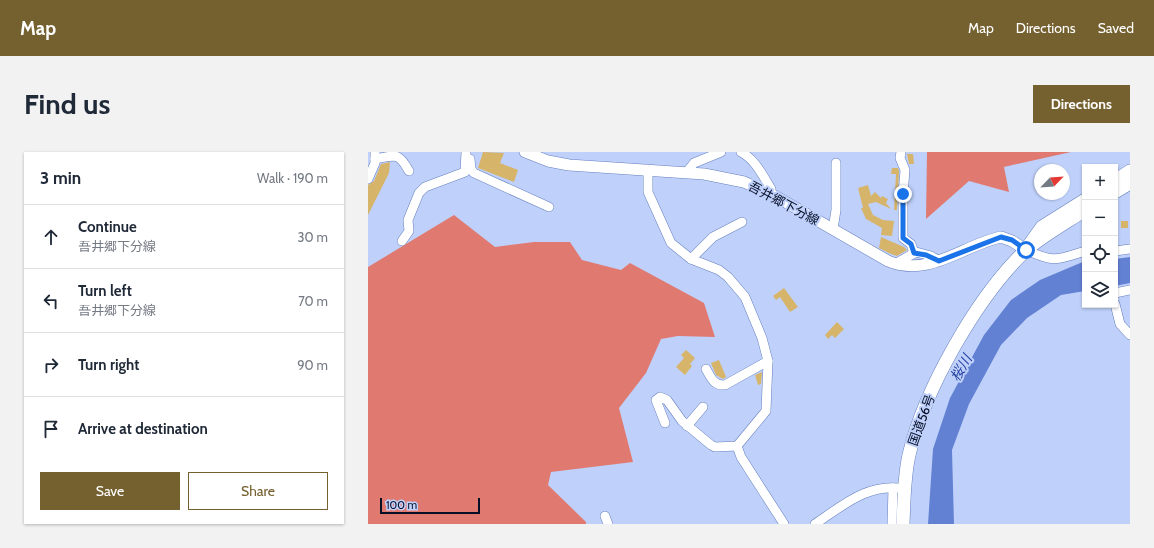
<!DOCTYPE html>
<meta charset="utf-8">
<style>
:root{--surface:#fff;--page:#f2f2f3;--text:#1f2937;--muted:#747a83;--line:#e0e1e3;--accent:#75602f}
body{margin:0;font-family:Cabin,"Noto Sans JP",sans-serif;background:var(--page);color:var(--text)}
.controls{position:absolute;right:12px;top:12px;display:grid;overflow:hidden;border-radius:0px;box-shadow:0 1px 3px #0004}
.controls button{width:36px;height:36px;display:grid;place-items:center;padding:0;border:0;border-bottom:1px solid var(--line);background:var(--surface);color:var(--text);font:20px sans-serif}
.compass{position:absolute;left:666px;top:12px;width:36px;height:36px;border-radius:50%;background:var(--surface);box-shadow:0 1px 3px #0004;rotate:65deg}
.scale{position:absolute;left:12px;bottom:10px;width:100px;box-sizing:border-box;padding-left:4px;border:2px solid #070f27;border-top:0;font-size:11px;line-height:14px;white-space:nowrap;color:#070f27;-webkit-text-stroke:3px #bfd1fb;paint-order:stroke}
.stop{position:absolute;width:12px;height:12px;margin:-9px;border:3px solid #1a73e8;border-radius:50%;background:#fff}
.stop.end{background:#1a73e8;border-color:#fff;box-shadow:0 1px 4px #0008}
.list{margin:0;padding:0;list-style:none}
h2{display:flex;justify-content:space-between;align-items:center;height:52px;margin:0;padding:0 16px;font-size:17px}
h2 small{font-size:13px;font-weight:400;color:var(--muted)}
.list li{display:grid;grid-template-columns:26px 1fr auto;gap:12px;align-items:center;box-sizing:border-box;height:64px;padding:0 16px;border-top:1px solid var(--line)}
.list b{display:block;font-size:15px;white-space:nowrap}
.list p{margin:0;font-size:13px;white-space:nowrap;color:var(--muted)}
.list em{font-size:13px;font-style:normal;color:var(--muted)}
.actions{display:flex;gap:8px;padding:12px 16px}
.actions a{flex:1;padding:9px 0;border:1px solid var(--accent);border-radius:0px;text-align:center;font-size:14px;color:var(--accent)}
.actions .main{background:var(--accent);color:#fff}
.icon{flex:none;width:22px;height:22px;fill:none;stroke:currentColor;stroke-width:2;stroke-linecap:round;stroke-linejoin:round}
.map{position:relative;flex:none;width:762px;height:372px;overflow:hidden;border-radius:0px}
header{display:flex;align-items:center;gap:24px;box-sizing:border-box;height:56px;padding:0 20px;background:var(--accent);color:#fff}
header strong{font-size:19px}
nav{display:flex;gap:22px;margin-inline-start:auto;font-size:14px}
.intro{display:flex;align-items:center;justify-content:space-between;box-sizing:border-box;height:96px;padding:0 24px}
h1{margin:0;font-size:28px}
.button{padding:10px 18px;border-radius:0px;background:var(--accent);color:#fff;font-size:14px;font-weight:700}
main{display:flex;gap:24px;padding:0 24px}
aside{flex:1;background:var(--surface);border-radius:0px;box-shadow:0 1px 3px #0004}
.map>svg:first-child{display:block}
.forest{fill:#e07a70}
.water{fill:#6281d2}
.building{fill:#d6b56a}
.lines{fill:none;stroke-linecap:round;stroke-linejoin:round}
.minor-casing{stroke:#657fbe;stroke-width:10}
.major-casing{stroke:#657fbe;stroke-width:12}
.highway-casing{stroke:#657fbe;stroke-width:14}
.minor{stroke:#fff;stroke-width:9}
.major{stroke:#fff;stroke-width:11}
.highway{stroke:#fff;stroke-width:13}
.route{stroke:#1a73e8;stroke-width:5}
.labels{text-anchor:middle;stroke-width:4;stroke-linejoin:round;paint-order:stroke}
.street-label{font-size:13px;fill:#070f27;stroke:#bfd1fb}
.water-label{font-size:14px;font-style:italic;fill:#2643a3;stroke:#bfd1fb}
</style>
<header>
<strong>Map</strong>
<nav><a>Map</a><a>Directions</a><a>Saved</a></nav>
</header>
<div class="intro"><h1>Find us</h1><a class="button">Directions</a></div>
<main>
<aside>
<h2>3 min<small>Walk · 190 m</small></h2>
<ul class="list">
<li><svg class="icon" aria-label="ahead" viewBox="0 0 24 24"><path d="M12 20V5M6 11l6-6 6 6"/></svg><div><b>Continue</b><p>吾井郷下分線</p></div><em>30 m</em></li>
<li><svg class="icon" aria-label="left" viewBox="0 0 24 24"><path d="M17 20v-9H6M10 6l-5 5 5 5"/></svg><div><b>Turn left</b><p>吾井郷下分線</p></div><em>70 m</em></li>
<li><svg class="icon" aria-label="right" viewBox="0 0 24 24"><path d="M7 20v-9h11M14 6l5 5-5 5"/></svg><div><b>Turn right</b></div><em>90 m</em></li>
<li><svg class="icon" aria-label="arrive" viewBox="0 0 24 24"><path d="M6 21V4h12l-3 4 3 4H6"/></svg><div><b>Arrive at destination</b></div></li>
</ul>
<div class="actions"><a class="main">Save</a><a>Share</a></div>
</aside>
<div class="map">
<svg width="762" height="372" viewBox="0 0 762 372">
<rect width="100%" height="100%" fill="#bfd1fb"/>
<!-- forest -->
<g class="forest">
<polygon points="559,0 703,0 636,15 641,40 601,29 558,67"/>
<polygon points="86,63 127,95 166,90 202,90 214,108 253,118 262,111 336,151 347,185 310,184 293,187 278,221 251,256 265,310 183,320 180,333 218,370 218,372 0,372 0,115"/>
</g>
<!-- water -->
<g class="water">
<polygon points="762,105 762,131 747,134 747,107"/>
<polygon points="717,109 717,139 693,143 659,166 633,193 601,252 584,298 586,372 560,372 565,297 582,246 616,183 643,148 672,128"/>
</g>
<!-- building -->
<g class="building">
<polygon points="115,0 136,1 132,11 150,18 146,30 110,16"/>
<polygon points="539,2 545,2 546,12 541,12"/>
<polygon points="22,10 21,21 0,63 0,33 6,29 13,12"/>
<polygon points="524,16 530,16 531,19 529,58 526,58 528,22 523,22"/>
<polygon points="500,33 503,44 507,40 513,46 514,44 520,47 518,51 523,57 508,50 500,52 505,63 515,68 526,69 524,84 513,83 514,76 498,67 493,56 495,56 490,36"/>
<rect x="753" y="69" width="7" height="7"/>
<polygon points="513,85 536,95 539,98 529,104 523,102 511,96"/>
<polygon points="416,136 430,155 422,160 412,145 408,148 405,144"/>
<polygon points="469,170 476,177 467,186 464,183 460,187 457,183"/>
<polygon points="318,198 327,206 322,212 324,214 317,223 308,215 316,206 313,203"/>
<polygon points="351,208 358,225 355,227 348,223 343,211"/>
<polygon points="394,220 393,232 390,233 387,223"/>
</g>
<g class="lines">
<!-- minor casing -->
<g class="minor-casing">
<g id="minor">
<path d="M373 0C387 7 395 24 403 37L401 41"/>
<polyline points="533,0 532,6 537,18 535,42 535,86 543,92 546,101"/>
<path d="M7 7C29 3 30 0 41 19"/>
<polyline points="102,7 103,17 106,21 181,55"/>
<polyline points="280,18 280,40 303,91 323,107 351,118 360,125 377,145 394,186 400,209 398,259 369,294 347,295 343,293 314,269 299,248 292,245 288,248 297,271"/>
<polyline points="318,21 326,11 353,0"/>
<polyline points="0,27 7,11 7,0"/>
<polyline points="465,77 468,58 468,11"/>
<polyline points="34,89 41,79 40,68 51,41 57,35 97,20 98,0"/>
<path d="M658 98C687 111 688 108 717 99"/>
<polyline points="747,99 762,97"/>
<polyline points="323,107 345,85 374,70"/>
<polyline points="527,112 548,100 563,104 571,109"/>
<polyline points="747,141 762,138"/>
<polyline points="747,152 752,172 762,183"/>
<path d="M338 217C343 226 346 234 357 233L400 209"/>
<polyline points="319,274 335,255"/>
<polyline points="369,294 373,305 416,372"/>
<polyline points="237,364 240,372"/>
<path d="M447 372C474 354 501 330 536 337"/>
<polyline points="524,372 525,336"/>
</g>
</g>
<!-- major casing -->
<g class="major-casing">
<path id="major" d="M157 0 180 9 201 13 336 22 376 30 407 44 520 109C561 126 595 93 633 85L644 89 658 98"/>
</g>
<!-- highway casing -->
<g class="highway-casing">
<g id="highway">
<polyline points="747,29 762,19"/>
<polyline points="747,40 762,31"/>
<polyline points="661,93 674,75 717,48"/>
<path d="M535 372C536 349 536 325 541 303 556 238 609 145 657 99 672 85 699 70 717 58"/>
</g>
</g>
<!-- minor -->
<use href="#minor" class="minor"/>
<!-- major -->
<use href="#major" class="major"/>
<!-- highway -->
<use href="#highway" class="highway"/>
</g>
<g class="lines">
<!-- route -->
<polyline class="route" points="535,42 535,86 543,92 546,101 558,103 571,109 633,85 644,88 658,98"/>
</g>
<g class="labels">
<!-- street labels -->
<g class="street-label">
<text transform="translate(416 51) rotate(28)" y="5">吾井郷下分線</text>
<text transform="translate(553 268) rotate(-70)" y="5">国道56号</text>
</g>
<!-- water labels -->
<g class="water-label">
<text transform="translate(593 216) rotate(-60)" y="5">桜川</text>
</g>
</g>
</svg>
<div class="controls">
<button>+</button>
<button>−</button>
<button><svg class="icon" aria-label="locate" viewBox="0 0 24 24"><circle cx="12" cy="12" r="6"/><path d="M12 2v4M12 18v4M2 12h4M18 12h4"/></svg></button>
<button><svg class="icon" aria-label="layers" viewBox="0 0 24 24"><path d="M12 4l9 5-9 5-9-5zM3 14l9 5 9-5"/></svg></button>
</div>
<svg class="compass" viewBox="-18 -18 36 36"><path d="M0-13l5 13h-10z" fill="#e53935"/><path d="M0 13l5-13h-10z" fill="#747a83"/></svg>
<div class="scale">100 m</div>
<div class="stop" style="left:658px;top:98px"></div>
<div class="stop end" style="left:535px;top:42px"></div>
</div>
</main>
